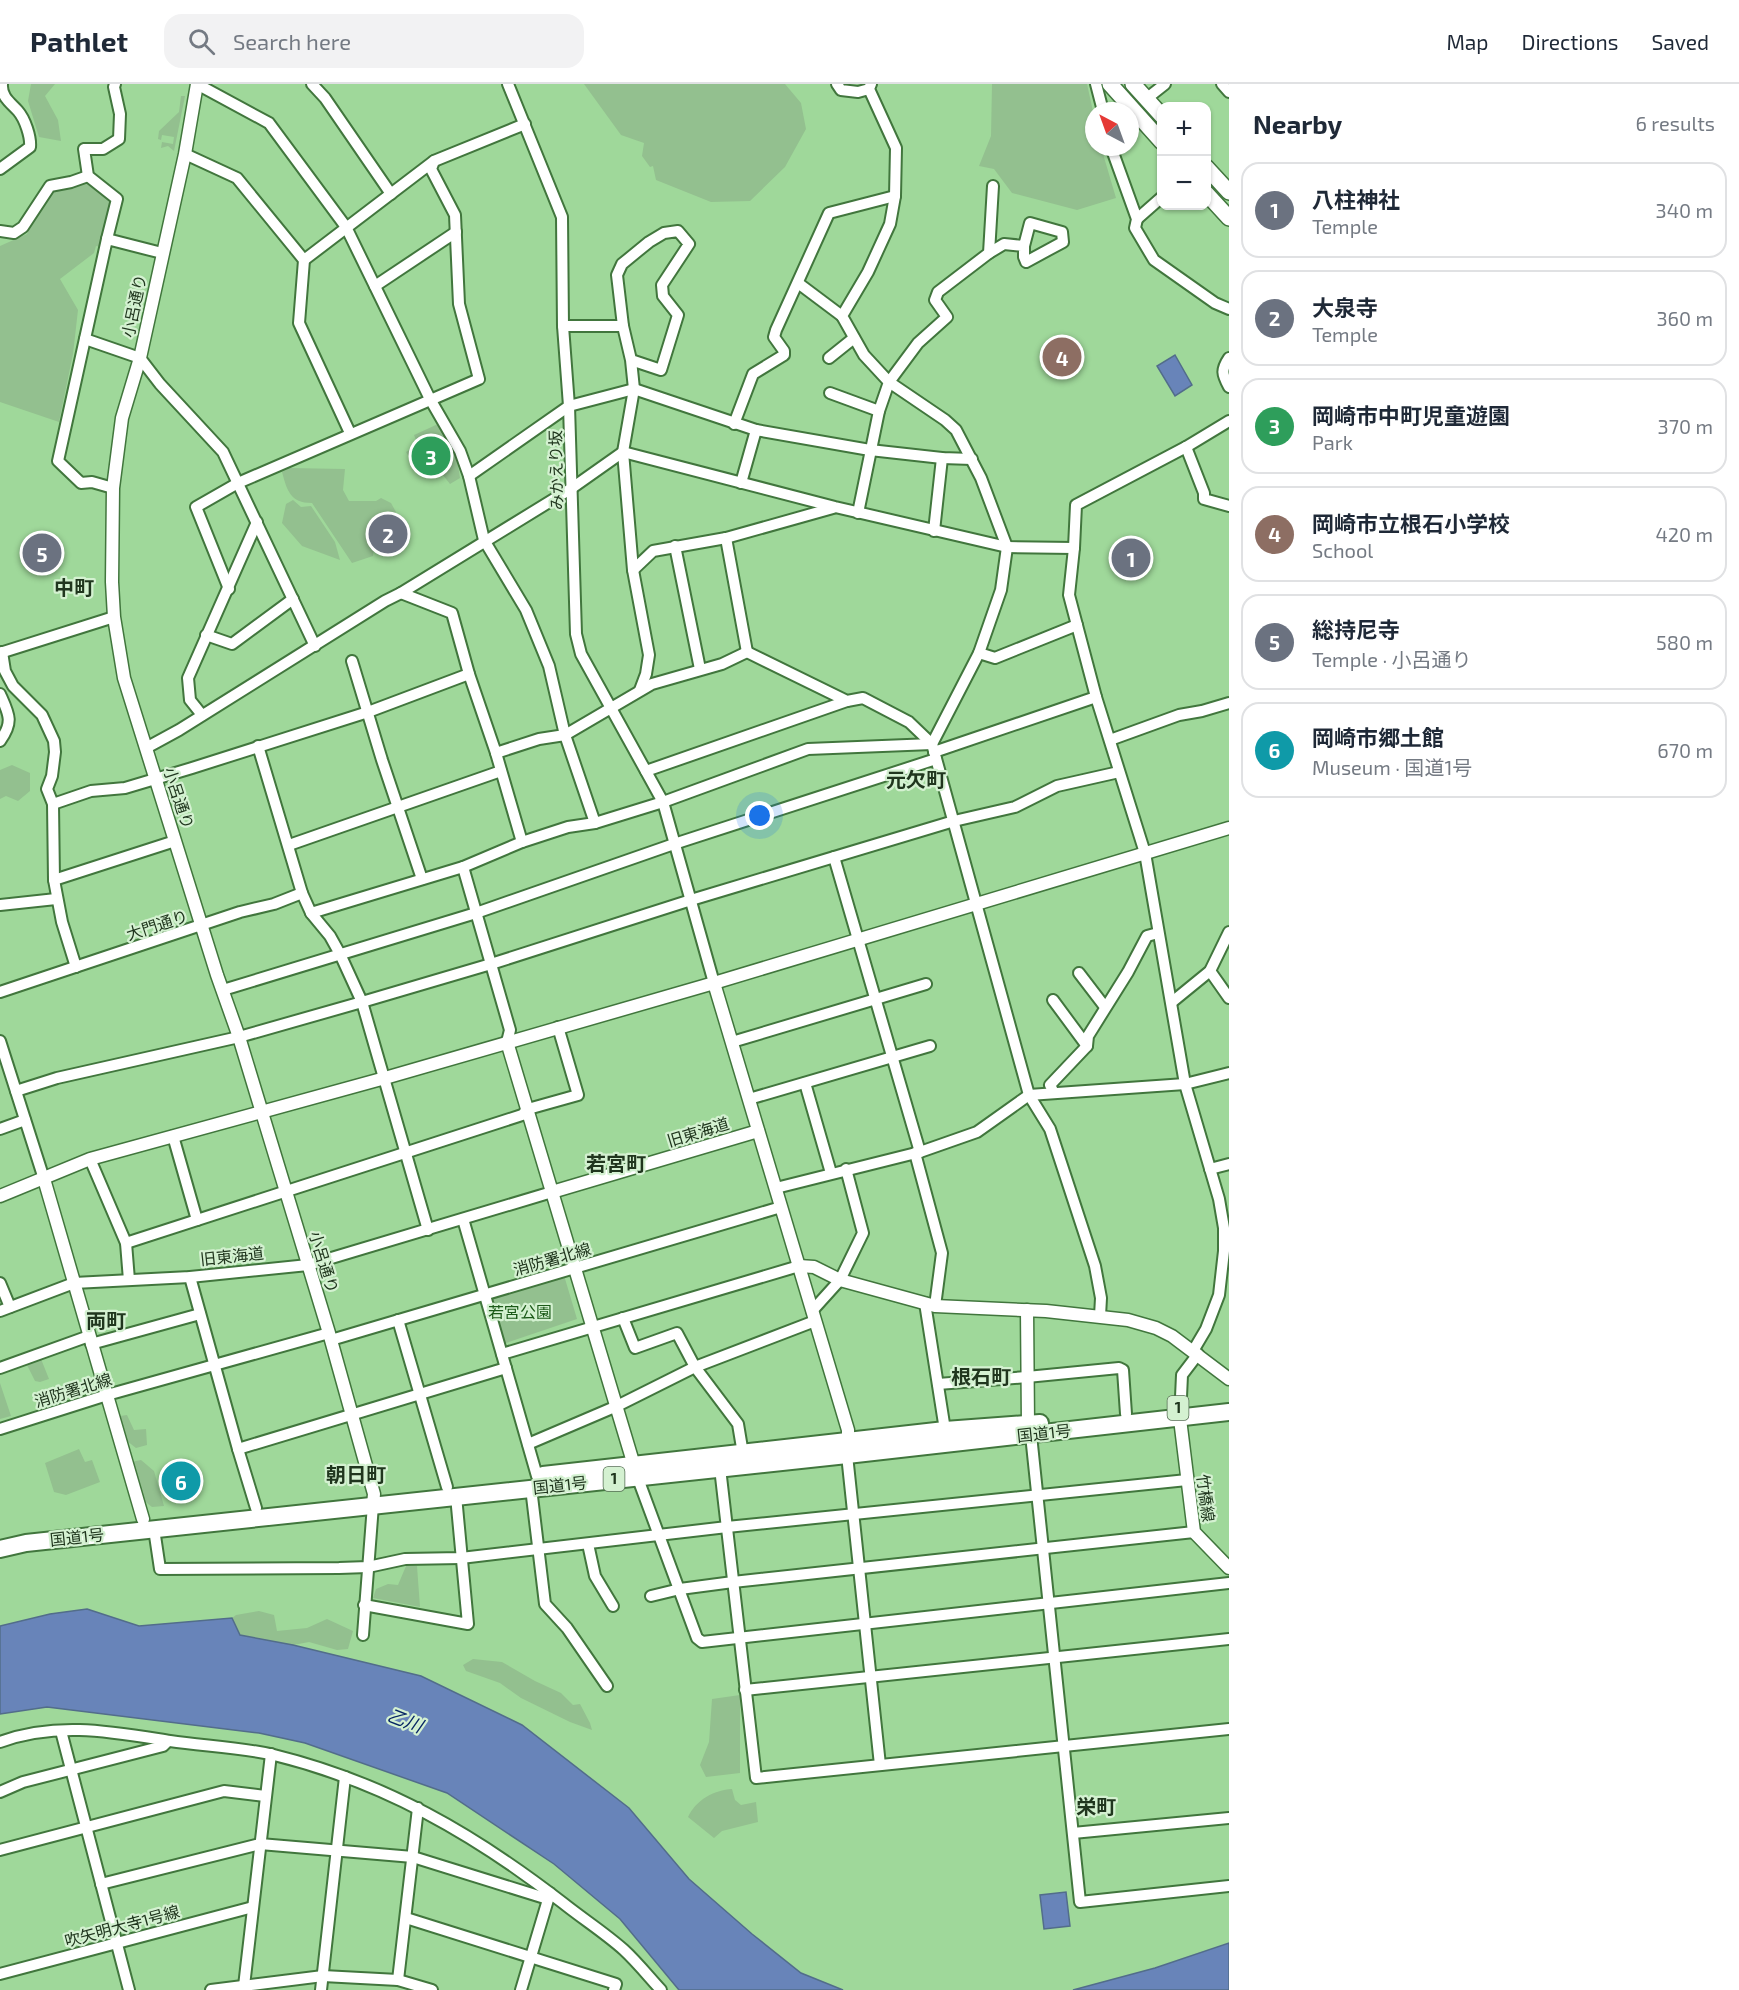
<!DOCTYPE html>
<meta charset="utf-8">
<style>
:root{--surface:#fff;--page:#f2f2f3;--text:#1f2937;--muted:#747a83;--line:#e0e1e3;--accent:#111827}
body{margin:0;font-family:"Exo 2","Noto Sans JP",sans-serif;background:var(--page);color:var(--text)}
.controls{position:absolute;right:18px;top:18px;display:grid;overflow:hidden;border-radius:12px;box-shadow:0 2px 4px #0004}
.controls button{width:54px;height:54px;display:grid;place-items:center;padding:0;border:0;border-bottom:2px solid var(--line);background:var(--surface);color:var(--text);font:30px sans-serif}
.compass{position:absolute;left:1085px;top:18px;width:54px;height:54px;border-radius:50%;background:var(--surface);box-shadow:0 2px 4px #0004;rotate:319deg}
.you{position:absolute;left:760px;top:732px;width:21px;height:21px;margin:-15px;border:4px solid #fff;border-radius:50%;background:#1a73e8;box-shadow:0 0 0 9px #1a73e833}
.badge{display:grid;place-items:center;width:39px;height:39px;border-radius:50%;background:var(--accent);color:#fff;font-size:20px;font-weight:700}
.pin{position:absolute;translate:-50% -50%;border:3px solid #fff;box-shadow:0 2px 6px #0006}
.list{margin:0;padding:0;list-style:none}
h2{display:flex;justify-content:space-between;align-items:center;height:78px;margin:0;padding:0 24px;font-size:26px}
h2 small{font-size:20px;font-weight:400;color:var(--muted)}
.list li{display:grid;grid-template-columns:39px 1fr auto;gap:18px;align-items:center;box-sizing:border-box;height:96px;margin:0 12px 12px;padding:0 12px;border:2px solid var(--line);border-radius:18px}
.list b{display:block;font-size:22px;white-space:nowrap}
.list p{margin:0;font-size:20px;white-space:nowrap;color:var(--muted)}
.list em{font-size:20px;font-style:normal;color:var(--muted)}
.icon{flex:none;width:33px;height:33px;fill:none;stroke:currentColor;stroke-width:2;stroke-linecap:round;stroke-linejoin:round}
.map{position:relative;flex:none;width:1229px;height:1906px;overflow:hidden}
header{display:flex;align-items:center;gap:36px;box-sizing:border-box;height:84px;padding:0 30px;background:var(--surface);border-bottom:2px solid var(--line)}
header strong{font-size:28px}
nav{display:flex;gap:33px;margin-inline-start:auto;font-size:21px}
.search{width:420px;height:54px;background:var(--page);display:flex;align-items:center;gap:15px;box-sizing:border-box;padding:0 21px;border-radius:18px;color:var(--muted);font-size:22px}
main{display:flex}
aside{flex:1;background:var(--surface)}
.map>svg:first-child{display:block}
.green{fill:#93c08f}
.water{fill:#6884b9;stroke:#526d8a;stroke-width:1.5}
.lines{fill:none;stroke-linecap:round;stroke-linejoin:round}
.minor-casing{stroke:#41763d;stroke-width:14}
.tertiary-casing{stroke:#41763d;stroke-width:15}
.primary-casing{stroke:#41763d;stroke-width:18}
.trunk-casing{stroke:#41763d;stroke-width:20}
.minor{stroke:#fff;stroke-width:10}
.tertiary{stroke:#fff;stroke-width:12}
.primary{stroke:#fff;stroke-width:15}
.trunk{stroke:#fff;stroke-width:16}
.labels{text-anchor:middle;stroke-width:4.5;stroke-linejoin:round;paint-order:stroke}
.shield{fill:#d4f1d1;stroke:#566e54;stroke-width:1.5}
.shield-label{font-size:15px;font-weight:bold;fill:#20361e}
.street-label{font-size:16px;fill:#20361e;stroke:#d4f1d1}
.park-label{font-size:16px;fill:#1b5a18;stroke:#d4f1d1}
.water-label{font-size:18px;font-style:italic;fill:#072564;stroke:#d4f1d1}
.quarter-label{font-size:20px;font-weight:bold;fill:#20361e;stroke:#d4f1d1}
</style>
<header>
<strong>Pathlet</strong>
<div class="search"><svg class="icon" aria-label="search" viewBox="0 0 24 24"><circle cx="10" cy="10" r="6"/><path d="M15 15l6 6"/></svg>Search here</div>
<nav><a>Map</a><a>Directions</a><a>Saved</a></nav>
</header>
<main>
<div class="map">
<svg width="1229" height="1906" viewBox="0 0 1229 1906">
<rect width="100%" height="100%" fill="#9fd89a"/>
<!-- green -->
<g class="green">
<polygon points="31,0 55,0 45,12 58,36 61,57 39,53 28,17"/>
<polygon points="584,0 785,0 801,19 806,45 785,83 750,117 711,118 656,96 653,82 650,83 642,72 644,59 621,51"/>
<polygon points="992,0 1087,0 1094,32 1094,63 1101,63 1116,114 1077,126 1012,109 994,85 979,82 991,52"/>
<polygon points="181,12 185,12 174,67 168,62 161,64 162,58 173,60 174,53 162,51 161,56 158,55 159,47 179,28"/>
<path d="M87 96 113 118 101 163 96 162 94 169 60 195 78 226 73 270 59 338 0 318V162L27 150C33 136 38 118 51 109 61 103 76 102 87 96Z"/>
<polygon points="438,340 457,375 460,394 450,400 439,386 418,387 406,368 418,361 414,351"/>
<path d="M290 384 345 385 343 406 349 417H376L381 414 391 419 396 428 367 443 374 462 373 472 352 479 312 419C290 419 287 406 282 388Z"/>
<polygon points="293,416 301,423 311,422 335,458 340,476 302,462 282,439 286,420"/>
<polygon points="12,681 30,689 30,707 18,717 6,712 0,715 0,686"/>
<polygon points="563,1188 577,1235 503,1260 488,1212"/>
<polygon points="41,1275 49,1295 40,1298 35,1297 27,1281"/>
<polygon points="0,1299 11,1332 0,1335"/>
<polygon points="127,1331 134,1346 146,1345 147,1361 136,1364 127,1357 120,1332"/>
<polygon points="79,1365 85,1378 92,1376 100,1398 66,1411 54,1408 45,1379"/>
<polygon points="141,1376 154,1387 164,1422 152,1423 143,1416 131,1378"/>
<polygon points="406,1482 417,1482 420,1523 373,1514 376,1505 388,1500 398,1501"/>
<polygon points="259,1527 274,1531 277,1547 307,1544 327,1535 353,1547 348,1565 337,1566 309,1558 293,1561 240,1551 232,1534 236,1531"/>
<polygon points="473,1575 502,1578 535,1597 561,1609 573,1621 580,1620 590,1639 592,1646 570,1638 521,1614 500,1599 466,1587 463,1581"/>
<polygon points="740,1611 740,1689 706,1693 700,1681 709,1658 712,1615"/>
<path d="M732 1705 735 1716 741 1721 756 1718 758 1738 722 1747 714 1754 688 1733C696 1716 714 1706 732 1705Z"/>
</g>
<!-- water -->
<g class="water">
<polygon points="1175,271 1192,301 1175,312 1157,282"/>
<polygon points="87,1525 139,1542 232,1534 240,1551 293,1561 421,1592 522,1641 629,1724 689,1795 752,1850 801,1889 843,1906 679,1906 620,1835 554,1780 447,1709 305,1659 259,1649 47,1623 0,1630 0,1542 50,1530"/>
<polygon points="1066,1808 1070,1842 1044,1845 1040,1811"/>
<polygon points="1229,1859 1229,1906 1073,1906 1155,1884"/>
</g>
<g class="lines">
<!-- minor casing -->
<g class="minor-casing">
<g id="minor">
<polyline points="197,0 269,39 346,143 430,315 460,367 469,392 484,456 526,526 549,582 565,651 595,739"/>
<polyline points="312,0 325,14 391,110"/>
<polyline points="508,0 562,133 563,242 569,322 576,550 581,570 663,718 714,899"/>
<polyline points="837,0 841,6 858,8 869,5"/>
<polyline points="1096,0 1103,27"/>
<polyline points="1222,0 1229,8"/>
<polyline points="1146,15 1165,0"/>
<polyline points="1111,63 1137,135 1135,144 1154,176 1215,219 1229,225"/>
<polyline points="185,70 237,94 304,176 299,239 350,349"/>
<path d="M0 85 30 63C31 53 25 35 18 27 11 19 1 13 2 0"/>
<polyline points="1137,135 1162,113"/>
<polyline points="0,147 14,149 23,143 50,102 71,98 88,92"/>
<polyline points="107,155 117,115 88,92 84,65 103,65 119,55 120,30 114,3 115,0"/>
<polyline points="989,169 1004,160 1024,162 1030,139 1062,148 1063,158 1026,178 1024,173 1024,162"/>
<polyline points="304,176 434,77 525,40"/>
<polyline points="798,199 842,232"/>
<polyline points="375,202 456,148"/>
<polyline points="563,242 623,242"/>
<polyline points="85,255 140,274 160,300 223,368 315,562"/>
<polyline points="829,274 854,254"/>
<path d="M1229 274C1221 286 1222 290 1229 303"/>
<polyline points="631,276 661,286 678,231 663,212 662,201 689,160 678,147 664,149 649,158 622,180 617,191 623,242 631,276 634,305 623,368 633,486 649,571 646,590 640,606"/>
<polyline points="830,309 879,327"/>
<polyline points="734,340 753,290 784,271 784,267 774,253 776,246 829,129 895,112"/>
<polyline points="1186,363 1204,409 1204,415 1229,422"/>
<polyline points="469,392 569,322 634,305 756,346 870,366 942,374 972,375"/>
<polyline points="741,399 756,346"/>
<polyline points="113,404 92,398 81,399 58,377 107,155 162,169"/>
<polyline points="858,429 879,327 889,298 864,271 842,232 868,188 890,140 895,112 896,64 869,5 871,0"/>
<polyline points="934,447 942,374"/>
<polyline points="726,454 747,568"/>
<polyline points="675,462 700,585"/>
<polyline points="633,486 653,467 726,454 833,424"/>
<polyline points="229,505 196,423 238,399 479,295 459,220 455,131 431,85 434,77"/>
<polyline points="401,509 452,529 469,590 496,669 522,758"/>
<polyline points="206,551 232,560 293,515"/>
<polyline points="2,568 5,587 13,602 42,631 54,657 55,668 52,692 47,705 53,720 54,796 62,838 76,883"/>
<polyline points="747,568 847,617 863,614 909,638 932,660 1029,1011 1050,1045 1095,1182 1101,1214 1100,1232"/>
<polyline points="0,569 114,533"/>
<polyline points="979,569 995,574 1077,541"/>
<polyline points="352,577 382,676 422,795"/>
<path d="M0 610C9 630 14 638 0 657"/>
<polyline points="202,631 190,616 188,594 257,438"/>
<polyline points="1110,656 1179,631 1202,627 1229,619"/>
<polyline points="932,660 979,569 1001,506 1007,463 981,394 956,346 945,336 889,298 918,259 947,233 935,216 938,208 989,169 993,102"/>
<polyline points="258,662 302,809"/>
<polyline points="146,664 179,646 385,517 401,509 572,404 623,368 835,423 1007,463 1074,464"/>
<polyline points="934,668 1096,613"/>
<polyline points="496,669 539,655 565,651 652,600 722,580 747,568"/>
<polyline points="646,687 847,617"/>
<polyline points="53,720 91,707 125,704 192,684 368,628 469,590"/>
<polyline points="289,761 501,687"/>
<polyline points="834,773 920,1068"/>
<polyline points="463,783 510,946 507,958"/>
<polyline points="54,796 175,757"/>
<polyline points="0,821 56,815"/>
<polyline points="311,829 463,783 522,758 568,743 595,739 663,718 808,665 932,660"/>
<polyline points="1210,887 1229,914"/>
<polyline points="1079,889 1105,923"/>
<polyline points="223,906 476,829 674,760 936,675"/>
<polyline points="0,908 240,828 274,820 302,809 311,829 330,852 340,870 362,918 428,1146"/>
<polyline points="1053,916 1087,962"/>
<polyline points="1172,918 1210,887 1229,848"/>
<polyline points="0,957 44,1095"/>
<polyline points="732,958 926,900"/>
<polyline points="805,999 831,1089"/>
<polyline points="16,1007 57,994 239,953 362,918 491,880 691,816 954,737 1015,723 1057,702 1119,688"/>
<polyline points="1054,1009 1050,1001 1087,962 1088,952 1128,888 1147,852 1158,849"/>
<polyline points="749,1015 930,962"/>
<polyline points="0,1045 25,1036"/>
<polyline points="173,1052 197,1136"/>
<polyline points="915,1069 942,1169 935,1222"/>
<polyline points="90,1075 126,1159 129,1196"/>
<polyline points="1210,1085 1229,1080"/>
<polyline points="776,1104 920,1068 977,1048 1029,1011 1185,1000 1229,989"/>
<polyline points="463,1135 537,1392"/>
<polyline points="126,1159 522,1031 528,1025 578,1011 558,943"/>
<polyline points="190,1193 238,1365 256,1424"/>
<polyline points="0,1199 10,1223"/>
<polyline points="925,1219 945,1346"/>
<polyline points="0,1227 74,1199 190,1193 308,1181 552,1108"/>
<polyline points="812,1227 840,1196 863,1149 846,1085"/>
<polyline points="623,1234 635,1264 677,1249 695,1283 738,1340 743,1370"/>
<polyline points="398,1236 447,1403"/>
<polyline points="331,1256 781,1123"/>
<polyline points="91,1260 200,1230"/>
<polyline points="1193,1267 1206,1245 1219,1211 1224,1167 1224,1144 1219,1115 1185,1000 1145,769 1096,613 1069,511 1074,464 1076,421 1186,363 1229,337"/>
<polyline points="502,1270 799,1182"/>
<polyline points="0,1284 89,1252"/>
<polyline points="938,1300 1027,1293 1119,1284 1123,1286 1126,1330"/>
<polyline points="1180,1335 1182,1291 1198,1270"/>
<polyline points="0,1345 107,1311 329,1249"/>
<polyline points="1031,1351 1080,1818 1229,1802"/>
<polyline points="528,1360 617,1322 695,1283 815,1237"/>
<polyline points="238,1365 506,1284"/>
<polyline points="847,1371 880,1681"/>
<polyline points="720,1384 756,1694 1229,1645"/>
<polyline points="637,1392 697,1554 702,1558 1229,1499"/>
<polyline points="531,1404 545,1520 567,1544 607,1602"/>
<polyline points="154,1445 160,1485 339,1484 368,1483 405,1475 461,1474 727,1443 1187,1396"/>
<polyline points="588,1460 595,1492 613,1522"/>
<polyline points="651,1512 680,1505 733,1498 1194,1448"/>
<polyline points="364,1521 468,1540 456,1412"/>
<polyline points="363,1551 373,1421"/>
<polyline points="745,1606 1229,1555"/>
<polyline points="61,1647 129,1906"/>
<path d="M0 1658C57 1637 113 1648 170 1657 204 1662 240 1663 274 1671 384 1698 474 1750 563 1819 583 1835 605 1849 624 1866 637 1878 649 1893 661 1906"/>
<polyline points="0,1708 23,1698 163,1662 168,1657"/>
<polyline points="1073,1749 1229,1734"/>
<polyline points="0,1766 224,1707 265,1712"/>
<polyline points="101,1800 260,1760 413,1773 548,1815"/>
<polyline points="406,1834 616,1900 614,1906"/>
<polyline points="0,1890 253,1823"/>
<polyline points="398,1896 418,1724"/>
<polyline points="244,1902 271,1670"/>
<polyline points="211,1906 323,1892 398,1896 432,1906"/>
<polyline points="321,1906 345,1693"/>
<polyline points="521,1906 550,1809"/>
</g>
</g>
<!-- tertiary casing -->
<g class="tertiary-casing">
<g id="tertiary">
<polyline points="197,0 185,70 140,274 122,334 113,404 112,498 114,533 124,594 217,891 239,953 329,1249 374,1410 373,1421"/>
<polyline points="714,899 848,1346 848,1364"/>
<polyline points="507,958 636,1388"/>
<polyline points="44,1095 143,1435"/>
<polyline points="552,1108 758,1047"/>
<polyline points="0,1112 90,1075 385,994 714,899 1229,744"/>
<polyline points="799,1182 814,1183 840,1196 935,1222 1046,1227 1128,1236 1156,1244 1172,1252 1229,1295"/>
<polyline points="1027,1226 1028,1340"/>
<polyline points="1180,1335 1194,1448 1229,1484"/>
</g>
</g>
<!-- primary casing -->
<g class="primary-casing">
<g id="primary">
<polyline points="1110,0 1162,58"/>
<polyline points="1133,0 1162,32"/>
<polyline points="1206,83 1229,108"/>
<polyline points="1206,109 1229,134"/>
</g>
</g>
<!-- trunk casing -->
<g class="trunk-casing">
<g id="trunk">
<polyline points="543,1391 945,1346 1040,1339"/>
<polyline points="0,1465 26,1459 847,1371 1229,1328"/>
</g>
</g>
<!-- minor -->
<use href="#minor" class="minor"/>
<!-- tertiary -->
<use href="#tertiary" class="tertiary"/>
<!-- primary -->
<use href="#primary" class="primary"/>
<!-- trunk -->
<use href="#trunk" class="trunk"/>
</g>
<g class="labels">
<!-- shield labels -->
<g class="shield">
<rect x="1167.5" y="1312" width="21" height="24" rx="4.5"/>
<rect x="603.5" y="1383" width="21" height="24" rx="4.5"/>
</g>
<g class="shield-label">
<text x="1178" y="1329">1</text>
<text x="614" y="1400">1</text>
</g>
<!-- street labels -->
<g class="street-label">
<text transform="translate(134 222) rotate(-78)" y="6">小呂通り</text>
<text transform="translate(556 386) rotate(-91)" y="6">みかえり坂</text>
<text transform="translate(179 714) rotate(72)" y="6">小呂通り</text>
<text transform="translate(157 841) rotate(-18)" y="6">大門通り</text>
<text transform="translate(698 1048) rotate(-17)" y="6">旧東海道</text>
<text transform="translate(232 1172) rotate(-6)" y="6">旧東海道</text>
<text transform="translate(552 1175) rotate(-16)" y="6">消防署北線</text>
<text transform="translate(324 1178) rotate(73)" y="6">小呂通り</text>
<text transform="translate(73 1306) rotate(-17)" y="6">消防署北線</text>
<text transform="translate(1044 1349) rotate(-6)" y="6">国道1号</text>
<text transform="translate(560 1401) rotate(-6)" y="6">国道1号</text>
<text transform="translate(1206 1414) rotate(83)" y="6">竹橋線</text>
<text transform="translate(77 1453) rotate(-6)" y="6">国道1号</text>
<text transform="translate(122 1842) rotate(-15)" y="6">吹矢明大寺1号線</text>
</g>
<!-- park labels -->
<g class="park-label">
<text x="520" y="1234">若宮公園</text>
</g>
<!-- water labels -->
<g class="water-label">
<text transform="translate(405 1637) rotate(21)" y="6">乙川</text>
</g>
<!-- quarter labels -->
<g class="quarter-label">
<text x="74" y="511">中町</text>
<text x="916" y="703">元欠町</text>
<text x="616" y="1087">若宮町</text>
<text x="106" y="1244">両町</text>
<text x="981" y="1300">根石町</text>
<text x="356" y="1398">朝日町</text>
<text x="1096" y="1730">栄町</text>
</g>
</g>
</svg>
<div class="controls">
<button>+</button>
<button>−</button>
</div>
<svg class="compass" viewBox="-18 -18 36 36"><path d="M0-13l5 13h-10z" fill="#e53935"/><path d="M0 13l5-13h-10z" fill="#747a83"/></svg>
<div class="you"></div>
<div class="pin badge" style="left:1131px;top:474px;background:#6b7280">1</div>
<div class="pin badge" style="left:388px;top:450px;background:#6b7280">2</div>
<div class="pin badge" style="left:431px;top:372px;background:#2e9e5b">3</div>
<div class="pin badge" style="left:1062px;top:273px;background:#8d6e63">4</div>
<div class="pin badge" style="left:42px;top:469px;background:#6b7280">5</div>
<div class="pin badge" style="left:181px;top:1397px;background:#0f9aa8">6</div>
</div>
<aside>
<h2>Nearby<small>6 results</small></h2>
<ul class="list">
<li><span class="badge" style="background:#6b7280">1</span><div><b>八柱神社</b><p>Temple</p></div><em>340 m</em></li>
<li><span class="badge" style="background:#6b7280">2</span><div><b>大泉寺</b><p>Temple</p></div><em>360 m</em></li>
<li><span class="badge" style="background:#2e9e5b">3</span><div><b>岡崎市中町児童遊園</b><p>Park</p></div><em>370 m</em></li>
<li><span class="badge" style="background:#8d6e63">4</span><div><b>岡崎市立根石小学校</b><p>School</p></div><em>420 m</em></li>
<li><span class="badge" style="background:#6b7280">5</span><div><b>総持尼寺</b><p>Temple · 小呂通り</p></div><em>580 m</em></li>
<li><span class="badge" style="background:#0f9aa8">6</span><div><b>岡崎市郷土館</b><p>Museum · 国道1号</p></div><em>670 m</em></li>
</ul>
</aside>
</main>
